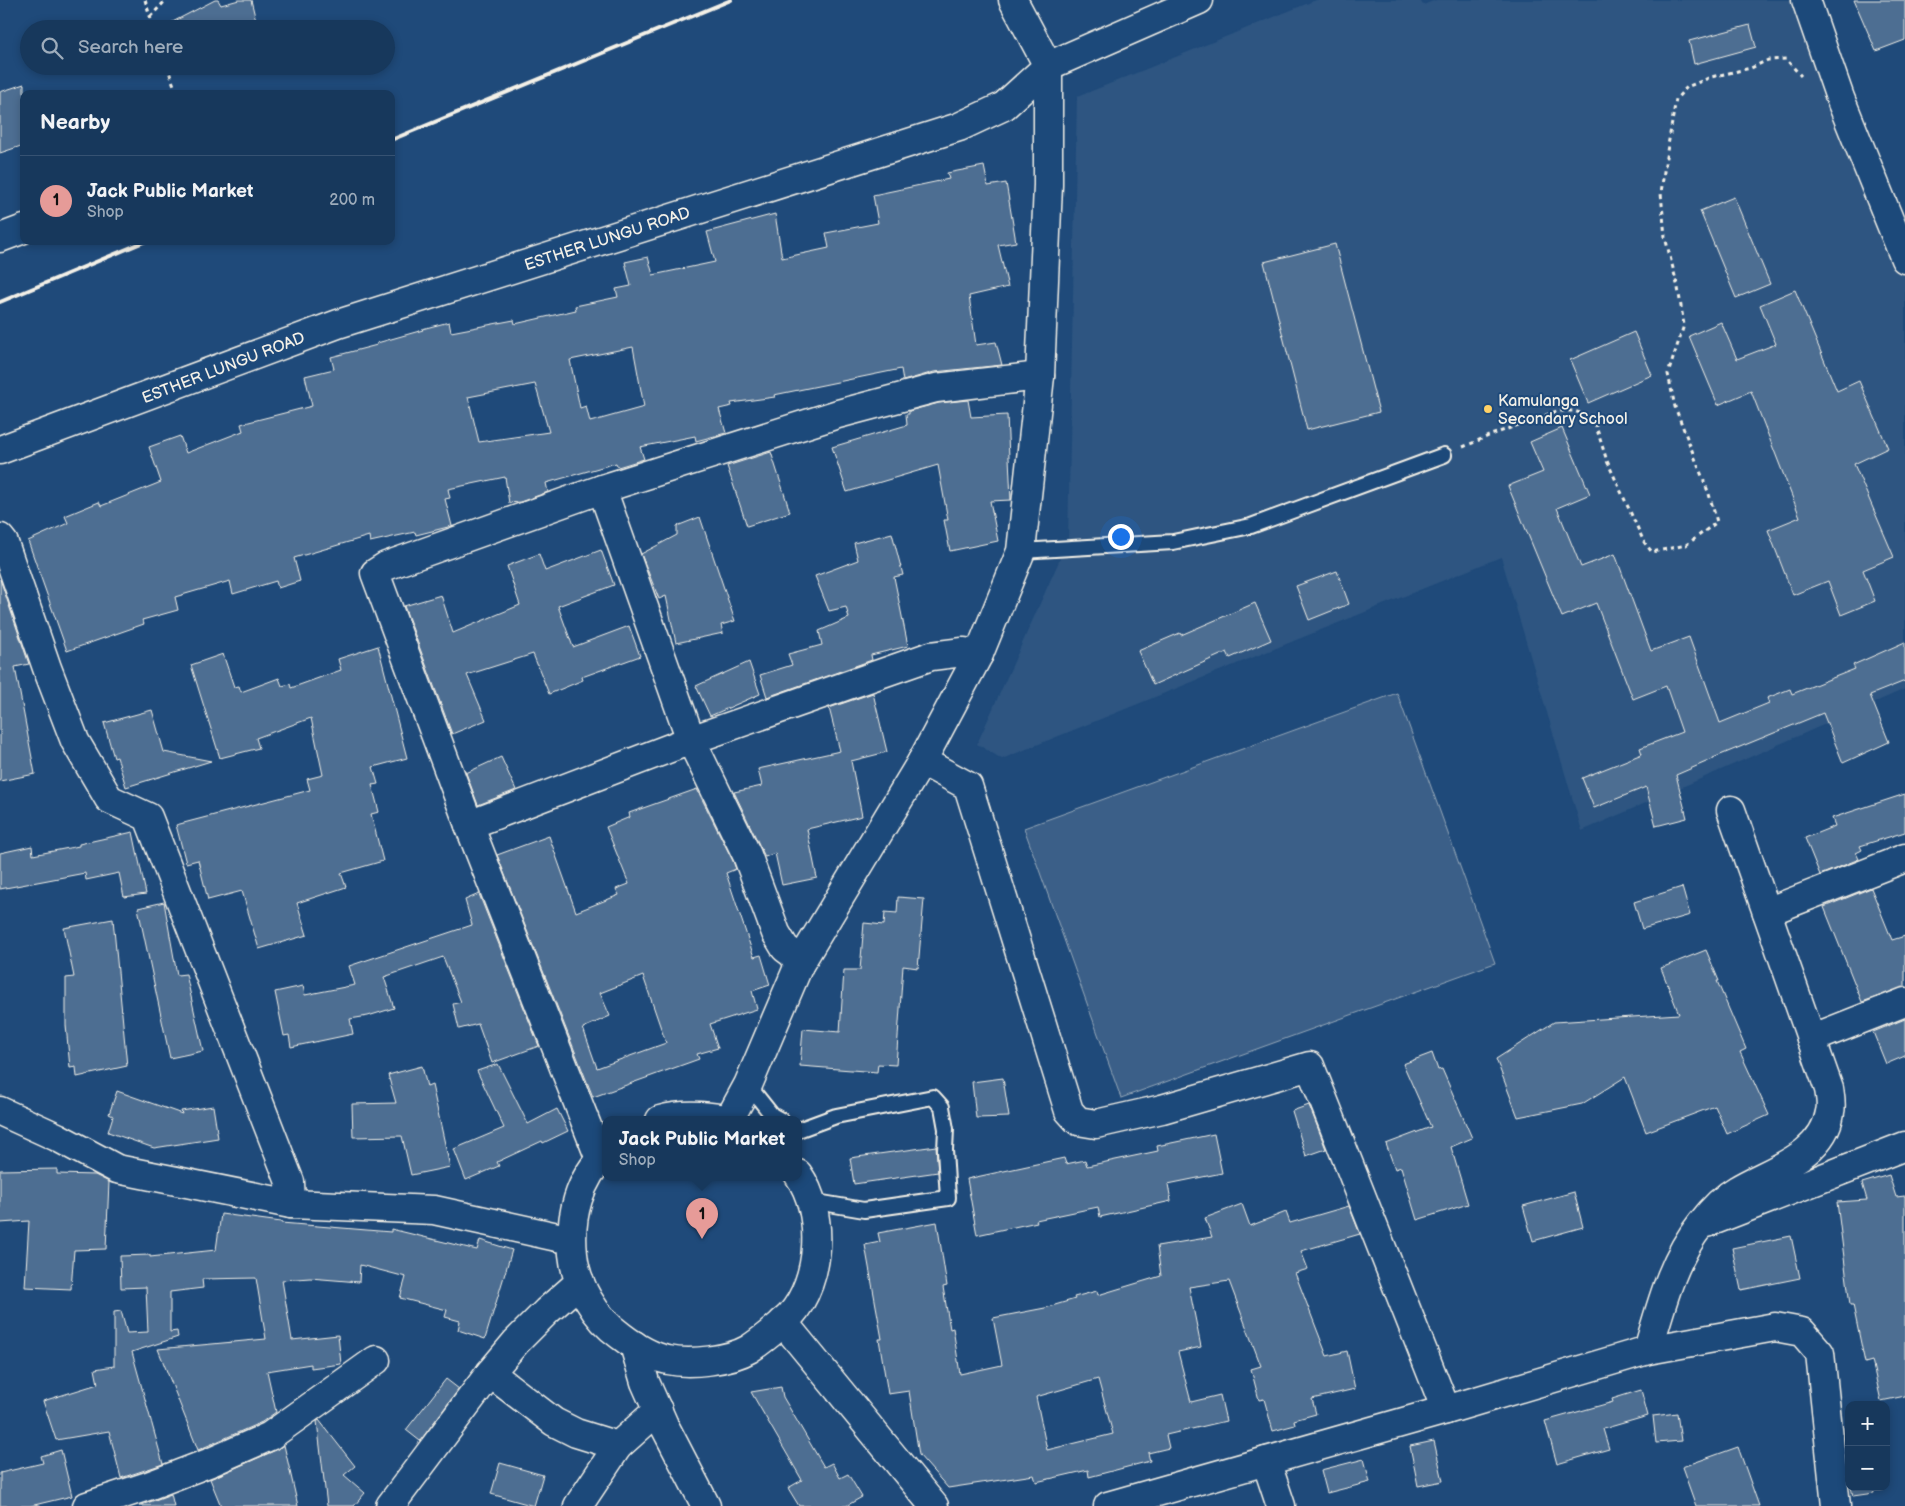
<!DOCTYPE html>
<meta charset="utf-8">
<style>
:root{--surface:#17385c;--page:#244365;--text:#f1f3f6;--muted:#9eacbb;--line:#365272;--accent:#e69b98}
body{margin:0;font-family:"Balsamiq Sans",sans-serif;background:var(--page);color:var(--text)}
.controls{position:absolute;right:15px;bottom:15px;display:grid;overflow:hidden;border-radius:10px;box-shadow:0 2px 8px #0003}
.controls button{width:45px;height:45px;display:grid;place-items:center;padding:0;border:0;border-bottom:1px solid var(--line);background:var(--surface);color:var(--text);font:25px sans-serif}
.you{position:absolute;left:1120px;top:536px;width:18px;height:18px;margin:-12px;border:4px solid #fff;border-radius:50%;background:#1a73e8;box-shadow:0 0 0 8px #1a73e833}
.badge{display:grid;place-items:center;width:32px;height:32px;border-radius:50%;background:var(--accent);color:#111;font-size:16px;font-weight:700}
.pin{position:absolute;translate:-50% -41px;filter:drop-shadow(0 1px 2px #0008)}
.pin::after{content:'';position:absolute;top:26px;width:18px;height:15px;background:inherit;clip-path:polygon(0 0,100% 0,50% 100%)}
.popup{position:absolute;left:602px;top:1116px;width:200px;height:65px;box-sizing:border-box;display:grid;place-content:center;border-radius:10px;background:var(--surface);filter:drop-shadow(0 1px 4px #0005);font-size:16px;white-space:nowrap;color:var(--muted)}
.popup b{font-size:19px;color:var(--text)}
.popup::after{content:'';position:absolute;left:50%;top:100%;margin-left:-10px;border:10px solid transparent;border-top-color:var(--surface)}
.list{margin:0;padding:0;list-style:none}
h2{display:flex;justify-content:space-between;align-items:center;height:65px;margin:0;padding:0 20px;font-size:21px}
h2 small{font-size:16px;font-weight:400;color:var(--muted)}
.list li{display:grid;grid-template-columns:32px 1fr auto;gap:15px;align-items:center;box-sizing:border-box;height:90px;padding:0 20px;border-top:1px solid var(--line)}
.list b{display:block;font-size:19px;white-space:nowrap}
.list p{margin:0;font-size:16px;white-space:nowrap;color:var(--muted)}
.list em{font-size:16px;font-style:normal;color:var(--muted)}
.icon{flex:none;width:28px;height:28px;fill:none;stroke:currentColor;stroke-width:2;stroke-linecap:round;stroke-linejoin:round}
.map{position:relative;flex:none;width:1905px;height:1506px;overflow:hidden}
.search{position:absolute;background:var(--surface);box-shadow:0 2px 8px #0003;left:20px;top:20px;width:375px;height:55px;display:flex;align-items:center;gap:12px;box-sizing:border-box;padding:0 18px;border-radius:28px;color:var(--muted);font-size:19px}
.panel{position:absolute;background:var(--surface);box-shadow:0 2px 8px #0003;left:20px;top:90px;width:375px;height:155px;border-radius:10px}
.map>svg:first-child{display:block}
.built{fill:#2d5581}
.green{fill:#3a5f88;stroke:#97a8b8}
.building{fill:#4d6e92;stroke:#f4f1e8;fill-rule:evenodd}
.lines{fill:none;stroke-linecap:round;stroke-linejoin:round}
.service-casing{stroke:#f4f1e8;stroke-width:18}
.minor-casing{stroke:#f4f1e8;stroke-width:31}
.tertiary-casing{stroke:#f4f1e8;stroke-width:31}
.path{stroke:#f4f1e8;stroke-width:3;stroke-dasharray:4 4;stroke-linecap:butt}
.service{stroke:#1f4a7a;stroke-width:14}
.minor{stroke:#1f4a7a;stroke-width:28}
.tertiary{stroke:#1f4a7a;stroke-width:28}
.rail{stroke:#f4f1e8;stroke-width:4}
.poi-dot{fill:#ffd166;stroke:#1f4a7a;stroke-width:2}
.labels{text-anchor:middle;stroke-width:4;stroke-linejoin:round;paint-order:stroke}
.street-label{font-size:16px;fill:#f4f1e8;stroke:#1f4a7a}
.poi-label{font-size:16px;fill:#f4f1e8;stroke:#1f4a7a;text-anchor:start}
</style>
<div class="map">
<svg width="1905" height="1506" viewBox="0 0 1905 1506">
<rect width="100%" height="100%" fill="#1f4a7a"/>
<filter id="ink" filterUnits="userSpaceOnUse"><feTurbulence type="fractalNoise" baseFrequency=".02" numOctaves="2"/><feDisplacementMap in="SourceGraphic" scale="10" xChannelSelector="R" yChannelSelector="G"/><feConvolveMatrix kernelMatrix="1 2 1 2 8 2 1 2 1" color-interpolation-filters="sRGB"/></filter>
<g filter="url(#ink)">
<!-- built -->
<polygon class="built" points="1316,0 1420,0 1423,5 1436,0 1793,0 1905,276 1905,689 1582,831 1501,557 1002,759 977,744 1068,541 1077,97"/>
<!-- green -->
<polygon class="green" points="1397,693 1495,963 1121,1098 1024,828"/>
<!-- building -->
<g class="building">
<polygon points="215,0 218,0 221,5 239,0 251,0 258,29 159,29"/>
<polygon points="1854,0 1905,0 1905,40 1876,51"/>
<polygon points="1750,25 1756,47 1694,64 1689,41"/>
<polygon points="24,84 24,145 0,153 0,92"/>
<path d="M984 166 988 186 1006 183 1016 242 998 245 1008 287 969 296 976 345 996 342 1002 365 934 372 903 381 901 369 774 395 775 397 731 403 732 406 719 409 726 433 696 441 695 436 640 447 644 459 618 467 616 463 546 483 548 492 520 502 509 503 505 477 448 489 450 498 445 499 452 526 416 535 415 532 370 542 369 536 294 558 300 581 278 588 276 581 233 594 230 581 175 597 178 610 142 620 144 624 67 651 28 541 68 523 65 516 99 502 101 506 161 482 149 447 180 436 186 453 243 431 241 424 312 406 305 376 334 369 331 357 377 345V343L423 330 422 329 449 322 451 332 514 320 515 324 576 310 575 306 618 297 616 289 631 286 625 262 648 257 653 275 715 262 707 232 775 214 782 258 829 248 826 233 878 223 873 195 949 179 947 173ZM633 347 644 407 590 422 586 406 580 408 570 360ZM535 384 549 432 479 442 468 397Z"/>
<polygon points="1734,197 1770,284 1736,298 1700,211"/>
<polygon points="1335,244 1379,412 1307,430 1264,262"/>
<polygon points="1795,290 1837,391 1859,381 1888,448 1854,464 1894,557 1863,570 1875,601 1841,615 1828,581 1793,595 1768,530 1800,517 1751,391 1718,405 1689,336 1721,322 1737,359 1776,344 1760,305"/>
<polygon points="1634,332 1652,375 1588,403 1570,360"/>
<polygon points="968,400 971,417 1007,415 1011,500 990,501 998,541 950,551 944,520 948,520 938,465 847,492 832,447 907,425 906,414 909,414 909,411 939,403"/>
<polygon points="1562,428 1590,494 1557,508 1581,567 1615,554 1651,651 1689,637 1720,723 1769,703 1767,698 1790,689 1792,694 1855,669 1853,665 1905,642 1905,681 1870,695 1889,742 1843,763 1823,713 1713,758 1713,759 1676,775 1687,818 1656,826 1646,787 1594,808 1582,778 1642,754 1640,748 1682,732 1666,686 1633,699 1596,603 1562,617 1508,486 1543,472 1530,442"/>
<polygon points="771,452 790,512 747,526 727,466"/>
<polygon points="700,517 735,621 721,625 723,633 676,643 666,596 659,599 641,554 677,535 677,526"/>
<polygon points="892,533 903,575 894,577 908,646 871,655 872,660 767,697 760,675 792,665 788,654 822,645 819,631 849,618 846,607 829,611 815,576 858,560 854,543"/>
<polygon points="601,550 614,585 558,606 573,647 629,626 640,656 582,677 583,680 549,694 533,654 467,675 486,720 452,734 404,606 441,595 453,633 520,605 507,566 539,554 545,571"/>
<polygon points="1337,571 1349,604 1309,620 1296,586"/>
<polygon points="0,579 29,664 15,667 35,774 0,781"/>
<polygon points="1255,603 1271,640 1230,658 1227,652 1153,685 1138,651 1180,633 1181,635"/>
<polygon points="378,646 407,758 373,767 378,784 372,785 379,812 371,814 383,861 341,873 346,887 297,903 307,935 259,949 242,891 208,900 198,860 186,863 176,825 310,790 307,779 323,775 311,718 256,738 259,748 220,758 191,665 223,654 234,687 239,686 241,692 279,678 282,686 290,684 291,688 341,670 338,659"/>
<polygon points="749,662 760,694 710,716 696,686"/>
<polygon points="873,693 887,752 851,761 862,816 807,829 817,878 782,885 775,853 765,857 734,792 762,786 758,769 840,751 829,708"/>
<polygon points="152,710 164,752 211,761 126,787 117,757 114,758 104,723"/>
<polygon points="501,757 516,790 478,805 466,773"/>
<path d="M697 789 733 861 736 869 726 873 754 957 761 955 770 985 752 991 757 1009 710 1024 718 1048 697 1054 699 1059 593 1097 497 855 549 836 576 912 619 895 616 889 629 884 606 827 630 817 629 813ZM643 976 666 1043 597 1068 583 1028 610 1016 600 993Z"/>
<polygon points="1905,794 1905,832 1860,846 1862,850 1856,853 1859,859 1820,875 1805,838 1835,826 1832,818"/>
<polygon points="133,832 146,894 124,897 119,873 86,880 85,873 0,889 0,853 32,846 33,855 79,846 79,844"/>
<polygon points="1682,887 1690,915 1642,929 1634,902"/>
<polygon points="1871,888 1892,940 1905,936 1905,987 1862,1002 1824,907"/>
<polygon points="479,894 539,1046 492,1063 478,1024 459,1029 453,1004 461,1002 443,957 384,977 394,1008 368,1016 350,1019 353,1034 291,1047 289,1035 284,1036 275,992 303,986 305,995 355,985 349,966 472,925 465,900"/>
<polygon points="898,897 924,899 918,968 903,966 896,1065 878,1064 877,1072 800,1066 803,1029 840,1032 844,970 860,970 864,923 884,925 885,912 897,913"/>
<polygon points="164,902 177,975 186,974 203,1051 170,1058 138,908"/>
<polygon points="113,919 127,1066 77,1077 76,1067 70,1068 66,1025 66,978 74,977 64,928"/>
<polygon points="1706,950 1719,981 1717,981 1746,1049 1740,1052 1769,1115 1727,1134 1715,1106 1646,1132 1625,1077 1582,1104 1518,1117 1496,1059 1554,1022 1679,1014 1661,968"/>
<polygon points="1905,1019 1905,1056 1886,1064 1873,1032"/>
<polygon points="1432,1053 1438,1070 1442,1069 1472,1138 1451,1147 1468,1204 1417,1220 1401,1167 1395,1169 1386,1144 1431,1127 1403,1064"/>
<polygon points="498,1064 528,1124 557,1109 568,1131 543,1143 542,1141 497,1162 499,1166 466,1180 454,1149 504,1128 477,1071"/>
<polygon points="422,1066 427,1087 432,1085 450,1167 411,1175 402,1136 353,1137 352,1104 396,1103 388,1075"/>
<polygon points="1003,1078 1009,1117 976,1118 972,1082"/>
<polygon points="117,1091 182,1114 181,1111 213,1106 218,1138 154,1148 108,1132 113,1116 109,1114"/>
<polygon points="1309,1105 1326,1149 1306,1156 1292,1111"/>
<polygon points="1214,1134 1222,1173 1168,1184 1171,1201 1100,1217 1098,1207 1036,1220 1037,1222 977,1235 967,1179 1064,1158 1066,1164 1085,1160 1087,1166 1158,1151 1157,1146"/>
<polygon points="936,1146 938,1172 854,1184 850,1158"/>
<polygon points="57,1169 57,1174 95,1175 109,1182 106,1249 74,1250 71,1289 25,1287 29,1221 0,1223 0,1170"/>
<polygon points="1889,1175 1896,1197 1905,1196 1905,1396 1881,1401 1872,1361 1865,1363 1853,1305 1850,1305 1837,1202 1867,1200 1862,1183"/>
<polygon points="1574,1192 1583,1227 1533,1241 1523,1206"/>
<path d="M1242 1204 1250 1226 1286 1212 1290 1223 1349 1206 1360 1234 1301 1251 1308 1269 1295 1273 1327 1356 1347 1351 1355 1389 1312 1399 1316 1414 1294 1420 1295 1425 1273 1431 1264 1399 1259 1400 1251 1369 1261 1366 1229 1281 1189 1287 1201 1347 1178 1352 1191 1402 1220 1395 1226 1421 1166 1435 1169 1448 1148 1453 1150 1461 1089 1477 1088 1470 1036 1482 1034 1475 948 1488 919 1455 909 1391 888 1394 879 1339H882L865 1245 880 1242 878 1233 937 1222 947 1286 943 1287 950 1329 953 1328 960 1374 1002 1365 993 1318 1045 1308 1075 1299 1074 1297 1097 1291 1098 1295 1161 1276 1157 1246 1212 1237 1205 1218ZM1098 1379 1113 1434 1047 1450 1036 1397Z"/>
<polygon points="221,1214 281,1222 281,1223 391,1232 391,1229 477,1250 480,1240 512,1250 485,1339 458,1330 460,1321 445,1317 447,1310 400,1298 406,1277 360,1265 359,1282 310,1278 282,1280 292,1340 338,1335 341,1364 311,1368 311,1364 267,1371 276,1412 262,1422 198,1450 158,1349 266,1339 256,1278 202,1279 203,1288 170,1292 170,1332 177,1331 178,1337 132,1352 163,1464 121,1478 109,1431 56,1440 43,1401 98,1384 95,1369 114,1366 114,1312 121,1311 127,1333 148,1332 146,1287 121,1288 120,1256 150,1255 150,1257 216,1250"/>
<polygon points="1791,1236 1800,1278 1741,1290 1732,1248"/>
<polygon points="446,1379 459,1389 420,1441 406,1430"/>
<polygon points="781,1387 783,1397 824,1467 832,1463 840,1478 848,1474 862,1497 846,1506 799,1506 788,1488 802,1480 751,1392"/>
<polygon points="1641,1390 1648,1416 1603,1429 1609,1449 1557,1464 1545,1421 1613,1402 1612,1399"/>
<polygon points="1677,1413 1681,1441 1656,1443 1653,1416"/>
<polygon points="319,1420 355,1466 344,1475 365,1493 354,1506 327,1506 317,1421"/>
<polygon points="1434,1441 1443,1481 1418,1486 1410,1446"/>
<polygon points="284,1445 298,1506 221,1506 210,1479 276,1450"/>
<polygon points="1738,1447 1759,1506 1696,1506 1682,1467"/>
<polygon points="61,1450 72,1496 30,1506 0,1506 0,1473 43,1463 41,1456"/>
<polygon points="1364,1459 1370,1482 1327,1493 1321,1470"/>
<polygon points="500,1463 543,1475 534,1506 491,1494"/>
<polygon points="1851,1487 1873,1487 1874,1493 1853,1496"/>
<polygon points="171,1494 174,1506 139,1506"/>
</g>
<g class="lines">
<!-- service casing -->
<g class="service-casing">
<g id="service">
<polyline points="1021,551 1173,542 1251,526 1444,455"/>
<polyline points="748,1085 772,1115 781,1120"/>
<polyline points="798,1130 836,1116 933,1097 942,1107 946,1129 945,1150 948,1198 864,1210 811,1201"/>
</g>
</g>
<!-- minor casing -->
<g class="minor-casing">
<g id="minor">
<polyline points="1806,0 1840,98 1905,259"/>
<polyline points="0,238 24,229"/>
<polyline points="602,489 691,740 747,855 776,933 785,948 793,954 799,965"/>
<polyline points="0,538 4,543 47,668 75,741 109,799 148,817 290,1182 291,1204"/>
<polyline points="922,761 968,786 1069,1111 1078,1121 1096,1124 1162,1109 1310,1066 1446,1410"/>
<polyline points="469,825 691,740 931,656 963,652 979,654"/>
<polyline points="1767,912 1905,858"/>
<polyline points="1811,1039 1905,1002"/>
<polyline points="0,1111 57,1137 117,1169 291,1204 434,1210 571,1240"/>
<path d="M660 1120C683 1113 706 1115 730 1120"/>
<polyline points="729,1120 748,1085 799,965 922,761 979,654 1021,551 1040,376 1048,185 1048,66"/>
<path d="M606 1153C579 1179 569 1217 573 1254 576 1285 595 1318 621 1336 634 1346 652 1357 668 1360 690 1365 730 1360 749 1349 760 1342 781 1325 790 1316 822 1280 825 1212 798 1174"/>
<polyline points="600,1159 469,825 375,573 386,566 602,489 838,414 936,388 1040,376"/>
<polyline points="1707,1223 1905,1146"/>
<polyline points="783,1322 934,1506"/>
<polyline points="634,1345 645,1382 664,1425 706,1506"/>
<path d="M1648 1350C1661 1306 1672 1260 1701 1224 1711 1211 1723 1198 1737 1190 1770 1170 1823 1157 1830 1112 1832 1105 1830 1096 1829 1089L1731 810"/>
<polyline points="490,1373 554,1422 576,1433 618,1446"/>
<polyline points="1266,1461 1281,1506"/>
<polyline points="87,1506 148,1486 211,1462 270,1436 376,1360"/>
<polyline points="390,1506 490,1373 516,1342 547,1311 580,1282"/>
<polyline points="578,1506 618,1446 658,1410"/>
<polyline points="1108,1506 1446,1410 1648,1350 1775,1327 1802,1332 1820,1353 1836,1506"/>
</g>
</g>
<!-- tertiary casing -->
<g class="tertiary-casing">
<g id="tertiary">
<polyline points="1013,0 1048,66"/>
<polyline points="0,450 338,324 959,127 1004,106 1048,66 1199,0"/>
</g>
</g>
<!-- path -->
<g class="path">
<polyline points="145,0 154,29"/>
<polyline points="150,17 166,0"/>
<polyline points="167,66 177,94"/>
<polyline points="1463,447 1491,435 1557,411 1574,411 1593,417 1607,461 1644,542 1652,552 1686,545 1717,522 1709,494 1675,407 1668,374 1684,325 1678,288 1665,237 1661,193 1666,157 1676,99 1687,87 1711,77 1751,68 1768,60 1786,59 1801,76"/>
</g>
<!-- service -->
<use href="#service" class="service"/>
<!-- minor -->
<use href="#minor" class="minor"/>
<!-- tertiary -->
<use href="#tertiary" class="tertiary"/>
<!-- rail -->
<g class="rail">
<polyline points="391,140 731,0"/>
<polyline points="0,302 146,241"/>
</g>
</g>
</g>
<!-- markers -->
<circle class="poi-dot" cx="1488" cy="409" r="5"/>
<g class="labels">
<!-- street labels -->
<g class="street-label">
<text transform="translate(607 238) rotate(-18)" y="6">ESTHER LUNGU ROAD</text>
<text transform="translate(223 367) rotate(-21)" y="6">ESTHER LUNGU ROAD</text>
</g>
<!-- poi labels -->
<g class="poi-label">
<text x="1498" y="406">Kamulanga<tspan x="1498" dy="18">Secondary School</tspan></text>
</g>
</g>
</svg>
<div class="controls">
<button>+</button>
<button>−</button>
</div>
<div class="you"></div>
<div class="pin badge" style="left:702px;top:1239px">1</div>
<div class="popup"><b>Jack Public Market</b>Shop</div>
<div class="search"><svg class="icon" aria-label="search" viewBox="0 0 24 24"><circle cx="10" cy="10" r="6"/><path d="M15 15l6 6"/></svg>Search here</div>
<section class="panel">
<h2>Nearby<small></small></h2>
<ul class="list">
<li><span class="badge">1</span><div><b>Jack Public Market</b><p>Shop</p></div><em>200 m</em></li>
</ul>
</section>
</div>
